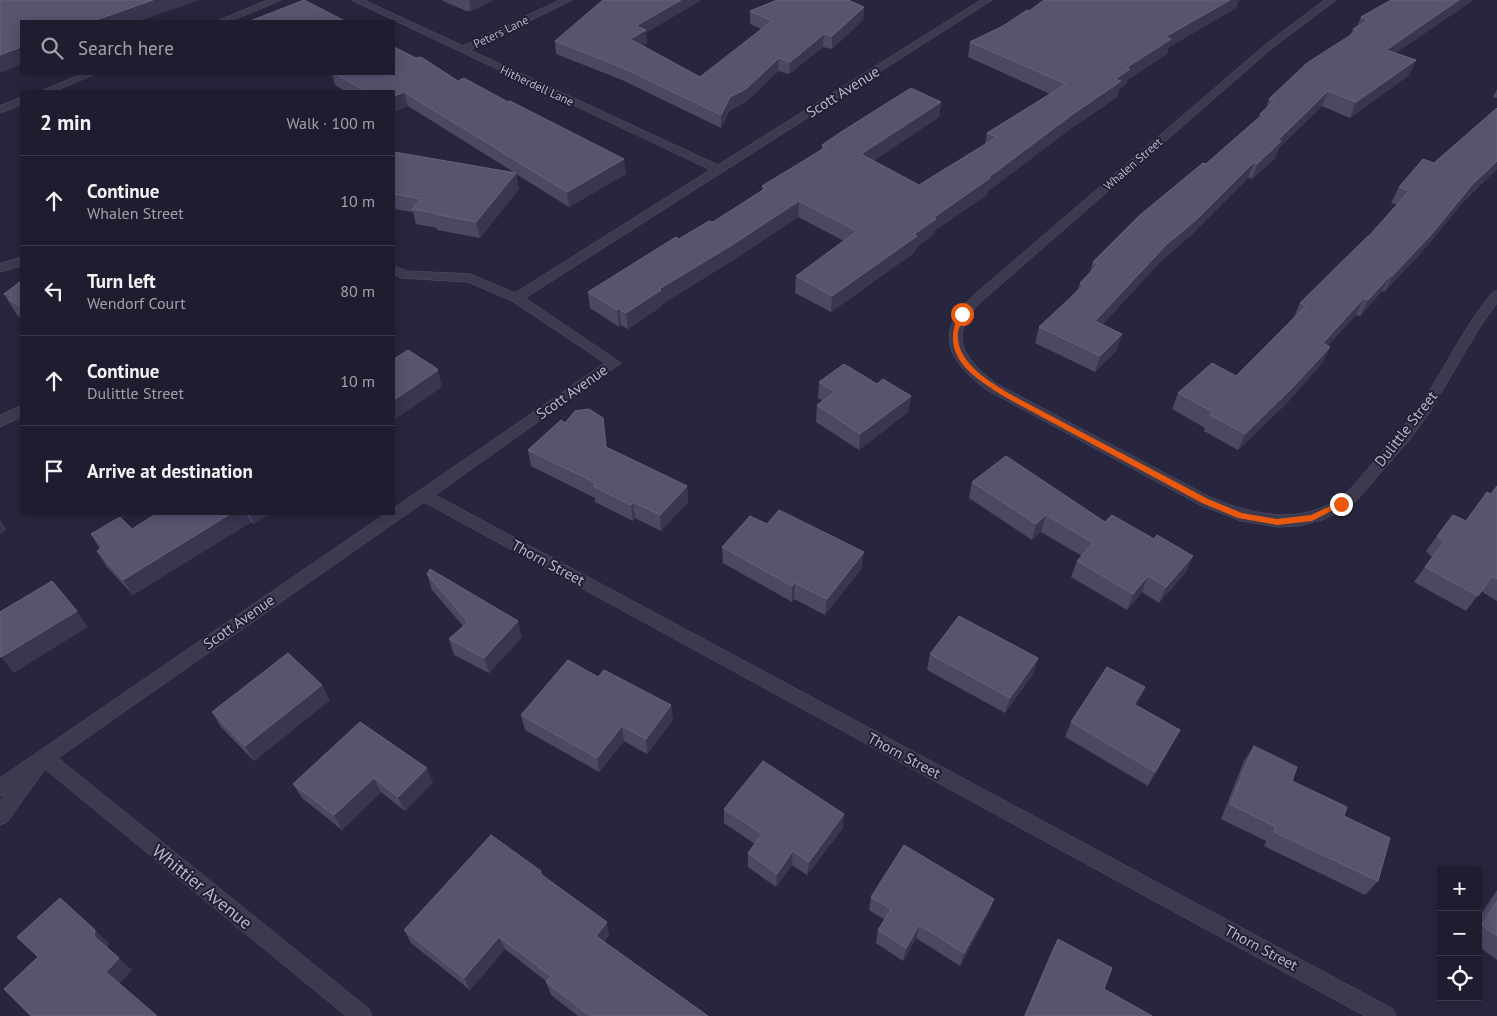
<!DOCTYPE html>
<meta charset="utf-8">
<style>
:root{--surface:#1e1c2e;--page:#262536;--text:#f1f3f6;--muted:#a1a1aa;--line:#3c3a4a}
body{margin:0;font-family:"PT Sans",sans-serif;background:var(--page);color:var(--text)}
.controls{position:absolute;right:15px;bottom:15px;display:grid;overflow:hidden;border-radius:0px;box-shadow:0 2px 12px #0003}
.controls button{width:45px;height:45px;display:grid;place-items:center;padding:0;border:0;border-bottom:1px solid var(--line);background:var(--surface);color:var(--text);font:25px sans-serif}
.stop{position:absolute;width:15px;height:15px;margin:-11px;border:4px solid #ea580c;border-radius:50%;background:#fff}
.stop.end{background:#ea580c;border-color:#fff;box-shadow:0 1px 5px #0008}
.list{margin:0;padding:0;list-style:none}
h2{display:flex;justify-content:space-between;align-items:center;height:65px;margin:0;padding:0 20px;font-size:21px}
h2 small{font-size:16px;font-weight:400;color:var(--muted)}
.list li{display:grid;grid-template-columns:32px 1fr auto;gap:15px;align-items:center;box-sizing:border-box;height:90px;padding:0 20px;border-top:1px solid var(--line)}
.list b{display:block;font-size:19px;white-space:nowrap}
.list p{margin:0;font-size:16px;white-space:nowrap;color:var(--muted)}
.list em{font-size:16px;font-style:normal;color:var(--muted)}
.icon{flex:none;width:28px;height:28px;fill:none;stroke:currentColor;stroke-width:2;stroke-linecap:round;stroke-linejoin:round}
.map{position:relative;flex:none;width:1497px;height:1016px;overflow:hidden}
.search{position:absolute;background:var(--surface);box-shadow:0 2px 12px #0003;left:20px;top:20px;width:375px;height:55px;display:flex;align-items:center;gap:12px;box-sizing:border-box;padding:0 18px;border-radius:0px;color:var(--muted);font-size:19px}
.panel{position:absolute;background:var(--surface);box-shadow:0 2px 12px #0003;left:20px;top:90px;width:375px;height:425px;border-radius:0px}
.map>svg:first-child{display:block}
.lines{fill:none;stroke-linecap:round;stroke-linejoin:round}
.minor-casing{stroke:#545266;stroke-width:1}
.minor{fill:#3c3a4e;fill-rule:evenodd}
.wall{fill:#4b4864}
.shaded-wall{fill:#383650}
.building{fill:#57546f;stroke:#66637d}
.route{fill:#ea580c}
.labels{text-anchor:middle;stroke-width:4;stroke-linejoin:round;paint-order:stroke}
.far-street-label{font-size:12px;fill:#b8b6c9;stroke:#211f33}
.street-label{font-size:15px;fill:#b8b6c9;stroke:#211f33}
.near-street-label{font-size:18px;fill:#b8b6c9;stroke:#211f33}
</style>
<div class="map">
<svg width="1497" height="1016" viewBox="0 0 1497 1016">
<rect width="100%" height="100%" fill="#28263e"/>
<g class="lines">
<!-- minor casing -->
<g class="minor-casing">
<g id="minor">
<polygon points="268,0 281,0 231,21 218,21"/>
<polygon points="352,0 364,0 463,46 560,0 572,0 470,50 718,165 981,0 992,0 525,298 621,363 435,495 1393,1009 1396,1016 1365,1016 424,502 58,758 369,1009 372,1016 346,1016 45,769 7,822 0,825 0,801 5,794 0,796 0,778 385,514 394,514 394,508 605,363 512,301 468,282 401,278 394,274 394,266 407,271 470,274 515,293 710,170"/>
<path d="M1325 0H1336L1272 48 982 301C947 335 962 358 997 384L1210 497C1255 516 1307 527 1347 492 1358 482 1367 469 1377 458 1394 437 1412 418 1427 395 1449 360 1466 324 1493 292L1497 291V303L1478 330 1429 413 1410 439 1356 501 1339 512 1322 520 1298 526 1279 527 1241 521 1200 505 987 390C947 360 933 333 974 295L1266 44Z"/>
<polygon points="82,74 95,74 55,91 42,91"/>
<polygon points="21,98 21,105 0,113 0,106"/>
<polygon points="21,258 21,266 0,272 0,264"/>
<polygon points="21,406 21,417 0,427 0,416"/>
</g>
</g>
<!-- minor -->
<use href="#minor" class="minor"/>
</g>
<!-- wall -->
<g class="wall">
<polygon points="441,0 494,0 471,11 466,11"/>
<polygon points="1391,0 1396,53 1416,60 1409,75 1350,118 1322,106 1278,149 1276,157 1252,179 1248,178 1191,235 1161,261 1102,325 1117,350 1095,372 1035,343 1039,327 1077,291 1080,283 1090,273 1093,262 1259,117 1260,114 1266,109 1269,99 1350,35 1353,29 1357,26 1361,17"/>
<polygon points="1238,2 1236,8 1169,47 1167,54 1127,80 1126,84 1119,89 1117,97 1069,130 988,191 988,194 934,231 933,235 916,248 915,252 831,312 795,293 796,276 844,241 798,217 732,261 662,304 662,306 628,329 621,325 619,327 590,308 588,292 679,239 713,222 762,190 762,186 822,150 822,145 941,102 939,117 873,161 919,185 985,144 987,133 1050,94 968,57 970,42 1003,26 1029,11"/>
<polygon points="864,7 863,20 832,49 823,47 789,74 778,71 746,102 730,110 721,128 622,80 556,54 555,41 646,33 647,43 642,45 700,77 761,29 750,24 750,11"/>
<polygon points="332,74 394,74 458,81 626,174 569,207 516,174 519,189 480,238 437,230 437,228 416,224 413,212 394,209 394,152 515,173 408,106 394,112 394,91 345,91 335,85"/>
<polygon points="1497,89 1497,98 1493,97"/>
<polygon points="1497,108 1497,169 1464,201 1421,253 1384,292 1382,291 1360,316 1356,315 1328,345 1330,347 1322,363 1287,403 1238,450 1204,431 1205,428 1172,409 1178,393 1236,376 1294,317 1300,303 1369,236 1397,205 1391,203 1399,187 1434,163"/>
<polygon points="21,281 21,318 17,315 4,294"/>
<polygon points="819,382 877,384 911,396 908,412 859,450 816,422 817,405 823,401 818,398"/>
<polygon points="565,423 607,447 687,486 688,502 661,531 635,518 633,521 595,502 595,498 531,466 528,450"/>
<polygon points="972,482 1105,522 1186,572 1159,603 1142,592 1127,610 1071,577 1077,561 1082,556 1041,532 1032,540 969,498"/>
<polygon points="1497,486 1497,601 1481,591 1466,611 1414,582 1432,557 1426,551 1437,536 1466,521 1491,494"/>
<polygon points="156,514 270,514 254,524 251,522 133,595 107,567 97,551 100,549 91,534 132,529"/>
<polygon points="767,524 862,568 825,615 794,599 792,602 723,563 722,547"/>
<polygon points="427,574 522,637 489,673 454,655 449,639 463,626 432,590"/>
<polygon points="930,654 1038,658 1033,674 1005,713 927,670"/>
<polygon points="598,677 671,705 673,720 647,754 624,741 599,772 525,730 521,715"/>
<polygon points="1145,687 1136,706 1180,730 1148,786 1065,737 1071,722"/>
<polygon points="330,700 254,761 221,727 212,712"/>
<polygon points="360,722 433,782 405,811 381,792 342,830 302,798 293,784"/>
<polygon points="1254,746 1292,781 1344,816 1378,881 1365,895 1264,846 1266,841 1221,819 1244,761"/>
<polygon points="724,809 843,828 807,875 792,865 776,887 748,867 748,853 755,844 724,823"/>
<polygon points="541,871 543,875 609,935 604,942 708,1016 578,1016 551,995 546,982 547,982 505,949 470,990 411,943 404,930"/>
<polygon points="1497,890 1497,960 1478,946 1478,919"/>
<polygon points="871,897 994,899 989,912 960,966 916,938 903,961 876,943 878,930 885,920 869,910"/>
<polygon points="1058,939 1104,989 1152,1016 1024,1016 1052,951"/>
</g>
<!-- shaded-wall -->
<g class="shaded-wall">
<polygon points="153,0 199,0 140,21 93,21"/>
<polygon points="469,0 494,0 471,11"/>
<polygon points="681,0 702,0 646,33 647,43 631,51 630,39 636,26"/>
<polygon points="1230,0 1242,0 1238,2 1236,8 1169,47 1167,54 1127,80 1126,84 1119,89 1117,97 1069,130 988,191 988,194 934,231 933,235 916,248 915,252 831,312 832,296 914,234 933,218 989,177 1115,79 1126,68 1165,37"/>
<polygon points="1459,0 1474,0 1380,64 1386,50"/>
<polygon points="864,7 863,20 832,49 832,36"/>
<polygon points="824,34 823,47 789,74 790,62"/>
<polygon points="21,47 21,65 0,73 0,55"/>
<polygon points="779,58 778,71 746,102 730,110 721,128 721,115 730,97"/>
<polygon points="1416,60 1409,75 1350,118 1356,102"/>
<polygon points="1328,91 1322,106 1278,149 1276,157 1252,179 1257,164 1278,140"/>
<polygon points="404,92 408,106 394,112 394,96"/>
<polygon points="941,102 939,117 860,170 861,154"/>
<polygon points="624,159 626,174 569,207 567,192"/>
<polygon points="1497,161 1497,169 1464,201 1421,253 1384,292 1392,276 1472,185"/>
<polygon points="1254,162 1248,178 1191,235 1161,261 1090,338 1095,321 1166,245"/>
<polygon points="516,173 519,189 480,238 476,222"/>
<polygon points="799,201 798,217 732,261 662,304 662,306 628,329 626,313 659,289"/>
<polygon points="1391,275 1382,291 1360,316 1368,300"/>
<polygon points="1364,298 1356,315 1315,360 1323,343"/>
<polygon points="619,309 621,325 619,327 617,310"/>
<polygon points="1122,334 1117,350 1095,372 1100,356"/>
<polygon points="1330,347 1322,363 1287,403 1238,450 1245,434"/>
<polygon points="438,370 442,387 394,420 394,400"/>
<polygon points="911,396 908,412 859,450 860,434"/>
<polygon points="687,486 688,502 661,531 660,515"/>
<polygon points="633,502 635,518 633,521 631,505"/>
<polygon points="230,514 247,514 251,522 133,595 123,580"/>
<polygon points="249,514 270,514 254,524"/>
<polygon points="1046,515 1041,532 1032,540 1036,524"/>
<polygon points="0,520 7,530 0,534"/>
<polygon points="864,552 862,568 825,615 827,599"/>
<polygon points="1193,556 1186,572 1159,603 1166,587"/>
<polygon points="1148,576 1142,592 1127,610 1133,594"/>
<polygon points="795,583 794,599 792,602 792,586"/>
<polygon points="77,611 88,627 14,673 1,657"/>
<polygon points="518,621 522,637 489,673 484,658"/>
<polygon points="1038,658 1033,674 1005,713 1010,698"/>
<polygon points="322,685 330,700 254,761 245,746"/>
<polygon points="1145,687 1138,703 1127,720 1134,704"/>
<polygon points="671,705 673,720 647,754 646,739"/>
<polygon points="622,726 624,741 599,772 597,758"/>
<polygon points="1180,730 1172,745 1148,786 1155,772"/>
<polygon points="427,768 433,782 405,811 398,797"/>
<polygon points="374,778 381,792 342,830 334,815"/>
<polygon points="844,814 843,828 807,875 809,862"/>
<polygon points="793,851 792,865 776,887 777,874"/>
<polygon points="994,899 989,912 960,966 964,953"/>
<polygon points="607,922 609,935 599,949 596,936"/>
<polygon points="919,925 916,938 903,961 906,948"/>
<polygon points="95,930 109,943 108,948 94,936"/>
<polygon points="499,937 505,949 470,990 464,978"/>
<polygon points="119,958 132,970 119,984 106,972"/>
</g>
<!-- building -->
<g class="building">
<polygon points="0,0 153,0 93,21 21,21 21,47 0,55"/>
<polygon points="304,0 345,21 250,21"/>
<polygon points="603,0 681,0 636,26 646,30 630,39 700,77 772,21 750,11 777,0 848,0 864,7 832,36 824,34 790,62 779,58 746,89 730,97 721,115 621,67 555,41"/>
<polygon points="1044,0 1230,0 1165,37 1171,39 1126,68 1130,69 1115,79 1121,81 1073,114 989,177 990,178 933,218 936,219 914,234 917,236 832,296 796,276 857,231 799,201 732,245 659,289 661,290 626,313 619,309 617,310 588,292 676,237 679,239 709,221 713,222 766,188 762,186 826,147 822,145 841,132 911,88 941,102 861,154 919,185 997,137 987,133 1066,84 970,42 1003,26 1027,10 1029,11"/>
<polygon points="1391,0 1459,0 1386,50 1416,60 1356,102 1328,91 1278,140 1281,141 1257,164 1254,162 1197,219 1166,245 1095,321 1122,334 1100,356 1039,327 1084,285 1080,283 1098,264 1093,262 1140,215 1203,163 1206,164 1262,115 1260,114 1274,101 1269,99 1307,63 1357,31 1353,29 1369,20 1361,17"/>
<polygon points="394,47 416,58 421,57 458,81 464,78 508,102 510,101 624,159 567,192 404,92 394,96 394,91 365,91 336,74 394,74"/>
<polygon points="1497,108 1497,161 1472,185 1429,237 1392,276 1391,275 1368,300 1364,298 1323,343 1330,347 1294,386 1245,434 1210,415 1213,412 1178,393 1212,363 1236,376 1306,306 1300,303 1368,236 1369,236 1409,191 1399,187 1423,159 1434,163"/>
<polygon points="394,152 516,173 476,222 434,214 435,213 412,209 421,199 394,194"/>
<polygon points="21,281 21,307 8,299 12,296 4,294"/>
<polygon points="408,350 436,368 438,370 394,400 394,359"/>
<polygon points="844,364 877,384 883,379 911,396 860,434 817,405 835,392 819,382"/>
<polygon points="589,409 603,418 606,447 687,486 660,515 633,502 631,505 593,486 596,483 528,450 561,420 565,423 575,411"/>
<polygon points="1006,456 1105,522 1112,515 1154,539 1157,535 1193,556 1166,587 1148,576 1133,594 1077,561 1093,543 1046,515 1036,524 972,482"/>
<polygon points="1497,486 1497,579 1492,576 1478,596 1425,567 1444,542 1437,536 1453,515 1466,521 1487,492 1491,494"/>
<polygon points="779,510 864,552 827,599 795,583 792,586 722,547 750,516 767,524"/>
<polygon points="156,514 230,514 123,580 97,551 103,547 91,534 120,517 132,529"/>
<polygon points="430,569 518,621 484,658 449,639 468,622 427,574"/>
<polygon points="52,581 77,611 1,657 0,656 0,612"/>
<polygon points="959,616 1038,658 1010,698 930,654"/>
<polygon points="288,653 322,685 245,746 212,712"/>
<polygon points="568,660 598,677 604,670 671,705 646,739 622,726 597,758 521,715"/>
<polygon points="1107,667 1145,687 1134,704 1180,730 1155,772 1071,722"/>
<polygon points="360,722 427,768 398,797 374,778 334,815 293,784"/>
<polygon points="1254,746 1297,767 1292,781 1347,807 1344,816 1390,838 1378,881 1274,832 1276,827 1230,804"/>
<polygon points="763,761 844,814 809,862 793,851 777,874 748,853 762,834 724,809"/>
<polygon points="491,835 541,871 539,873 607,922 596,936 708,1016 590,1016 546,982 551,976 499,937 464,978 404,930"/>
<polygon points="904,845 994,899 964,953 919,925 906,948 878,930 891,909 871,897"/>
<polygon points="60,898 95,930 94,936 119,958 106,972 157,1016 31,1016 4,989 38,957 17,937"/>
<polygon points="1497,901 1497,936 1482,925"/>
<polygon points="1058,939 1112,968 1104,989 1152,1016 1025,1016"/>
</g>
<!-- route -->
<path class="route" d="M960 312 966 314C964 319 959 326 958 332 955 362 989 381 1010 394L1208 499 1242 513 1277 519 1311 515 1341 501 1345 504 1312 521 1277 525 1238 518 1202 503 1005 397C972 376 938 356 960 312Z"/>
<g class="labels">
<!-- far-street labels -->
<g class="far-street-label">
<text transform="translate(501 32) rotate(-26)" y="4">Peters Lane</text>
<text transform="translate(537 86) rotate(25)" y="4">Hitherdell Lane</text>
<text transform="translate(1133 164) rotate(-41)" y="4">Whalen Street</text>
</g>
<!-- street labels -->
<g class="street-label">
<text transform="translate(843 92) rotate(-32)" y="5">Scott Avenue</text>
<text transform="translate(572 392) rotate(-35)" y="5">Scott Avenue</text>
<text transform="translate(1406 429) rotate(-52)" y="5">Dulittle Street</text>
<text transform="translate(548 563) rotate(28)" y="5">Thorn Street</text>
<text transform="translate(239 622) rotate(-35)" y="5">Scott Avenue</text>
<text transform="translate(904 756) rotate(28)" y="5">Thorn Street</text>
<text transform="translate(1261 948) rotate(28)" y="5">Thorn Street</text>
</g>
<!-- near-street labels -->
<g class="near-street-label">
<text transform="translate(202 887) rotate(39)" y="6">Whittier Avenue</text>
</g>
</g>
</svg>
<div class="controls">
<button>+</button>
<button>−</button>
<button><svg class="icon" aria-label="locate" viewBox="0 0 24 24"><circle cx="12" cy="12" r="6"/><path d="M12 2v4M12 18v4M2 12h4M18 12h4"/></svg></button>
</div>
<div class="stop" style="left:962px;top:314px"></div>
<div class="stop end" style="left:1341px;top:504px"></div>
<div class="search"><svg class="icon" aria-label="search" viewBox="0 0 24 24"><circle cx="10" cy="10" r="6"/><path d="M15 15l6 6"/></svg>Search here</div>
<section class="panel">
<h2>2 min<small>Walk · 100 m</small></h2>
<ul class="list">
<li><svg class="icon" aria-label="ahead" viewBox="0 0 24 24"><path d="M12 20V5M6 11l6-6 6 6"/></svg><div><b>Continue</b><p>Whalen Street</p></div><em>10 m</em></li>
<li><svg class="icon" aria-label="left" viewBox="0 0 24 24"><path d="M17 20v-9H6M10 6l-5 5 5 5"/></svg><div><b>Turn left</b><p>Wendorf Court</p></div><em>80 m</em></li>
<li><svg class="icon" aria-label="ahead" viewBox="0 0 24 24"><path d="M12 20V5M6 11l6-6 6 6"/></svg><div><b>Continue</b><p>Dulittle Street</p></div><em>10 m</em></li>
<li><svg class="icon" aria-label="arrive" viewBox="0 0 24 24"><path d="M6 21V4h12l-3 4 3 4H6"/></svg><div><b>Arrive at destination</b></div></li>
</ul>
</section>
</div>
